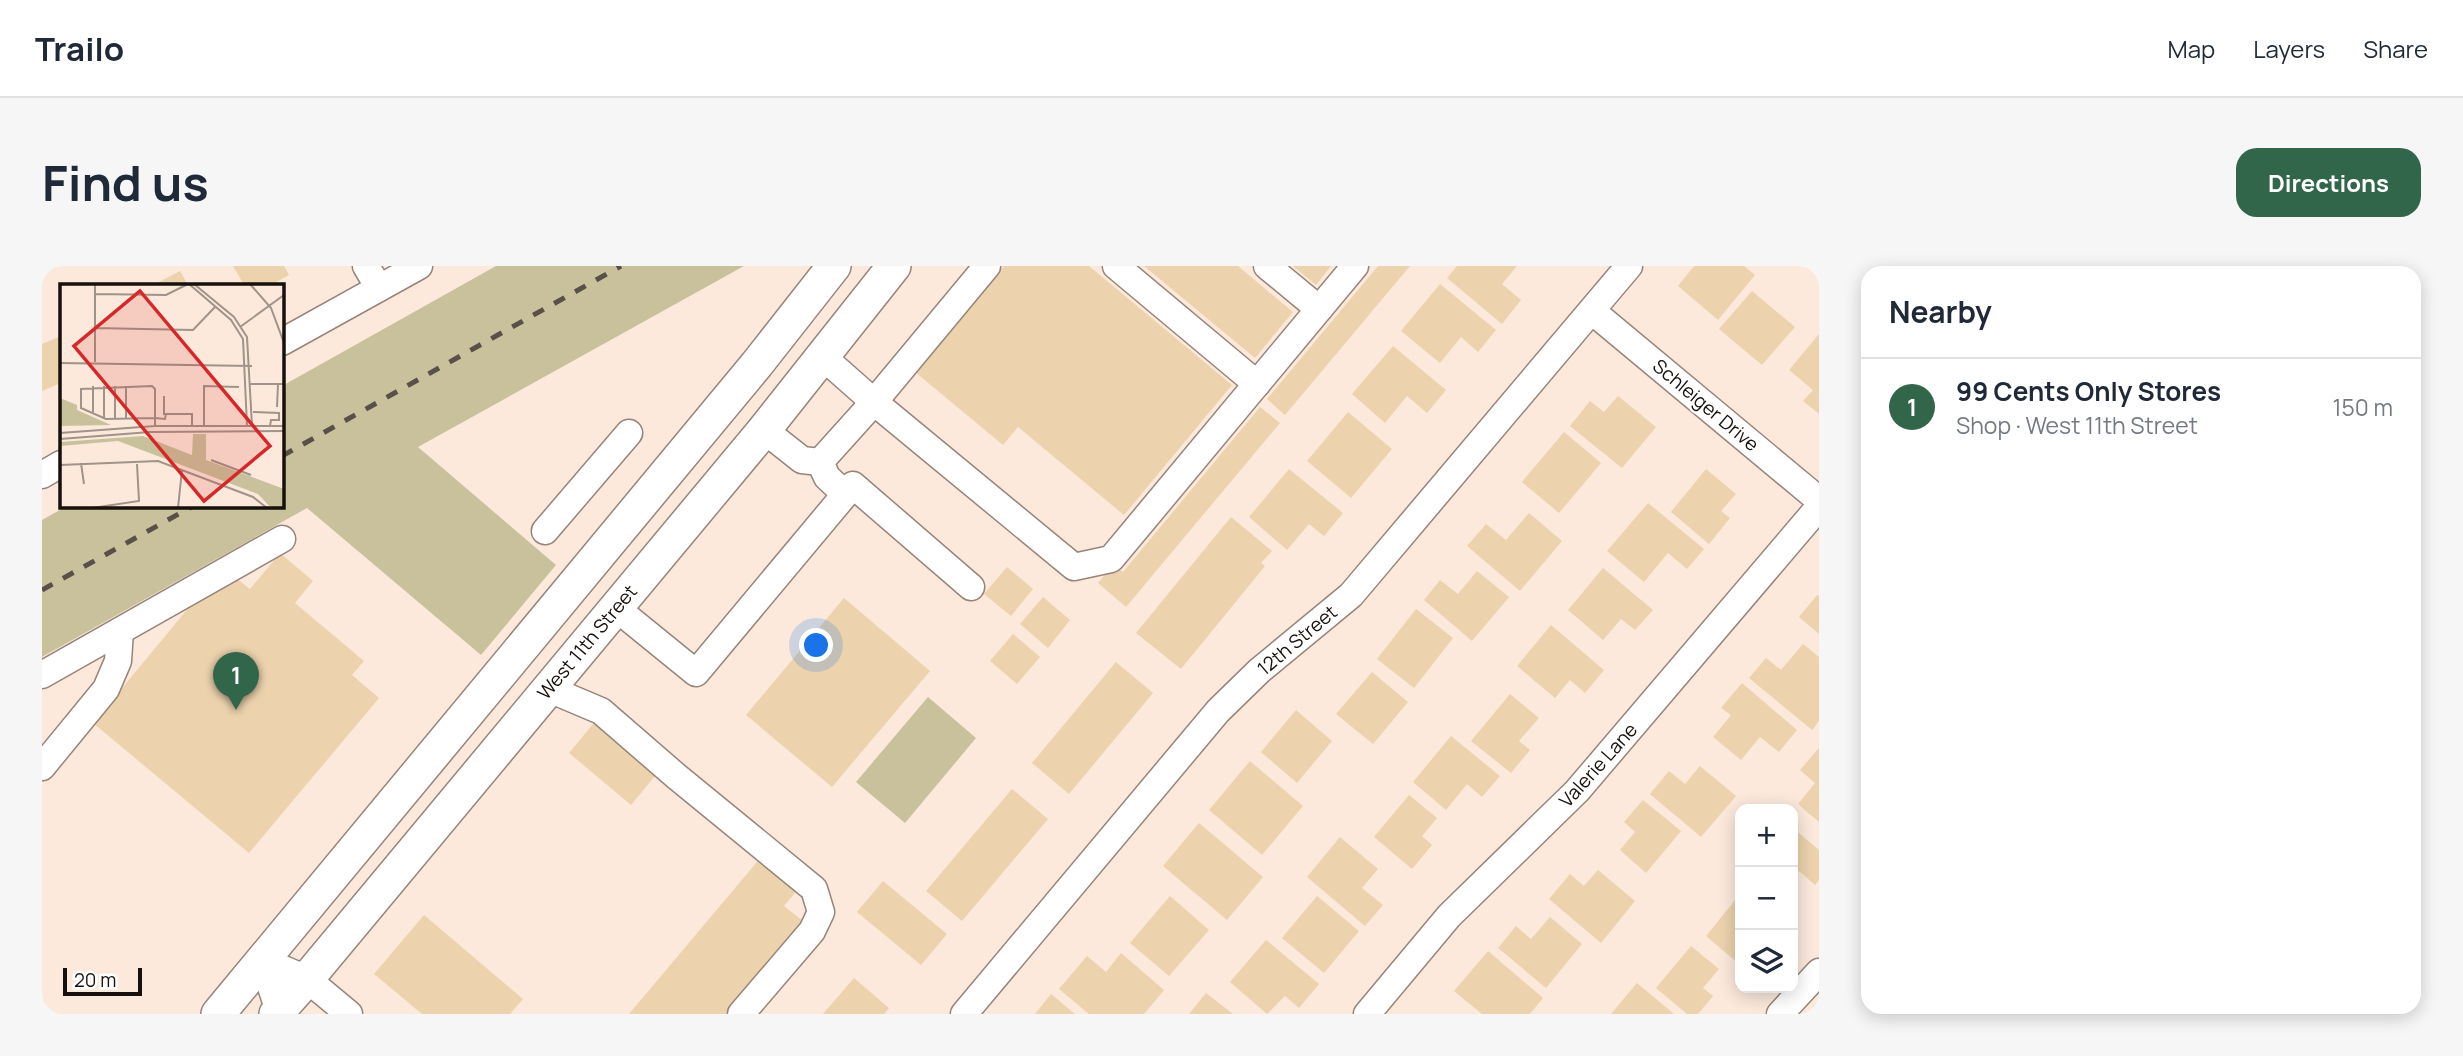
<!DOCTYPE html>
<meta charset="utf-8">
<style>
:root{--surface:#fff;--page:#f6f6f7;--text:#1f2937;--muted:#747a83;--line:#e0e1e3;--accent:#31664b}
body{margin:0;font-family:Manrope,sans-serif;background:var(--page);color:var(--text)}
.controls{position:absolute;right:21px;bottom:21px;display:grid;overflow:hidden;border-radius:14px;box-shadow:0 4px 18px #0003}
.controls button{width:63px;height:63px;display:grid;place-items:center;padding:0;border:0;border-bottom:2px solid var(--line);background:var(--surface);color:var(--text);font:35px sans-serif}
.scale{position:absolute;left:21px;bottom:18px;width:79px;box-sizing:border-box;padding-left:7px;border:4px solid #17110d;border-top:0;font-size:19px;line-height:24px;white-space:nowrap;color:#17110d;-webkit-text-stroke:5px #fff;paint-order:stroke}
.you{position:absolute;left:775px;top:380px;width:24px;height:24px;margin:-18px;border:5px solid #fff;border-radius:50%;background:#1a73e8;box-shadow:0 0 0 10px #1a73e833}
.badge{display:grid;place-items:center;width:46px;height:46px;border-radius:50%;background:var(--accent);color:#fff;font-size:23px;font-weight:700}
.pin{position:absolute;translate:-50% -58px;filter:drop-shadow(0 2px 4px #0008)}
.pin::after{content:'';position:absolute;top:37px;width:24px;height:21px;background:inherit;clip-path:polygon(0 0,100% 0,50% 100%)}
.list{margin:0;padding:0;list-style:none}
h2{display:flex;justify-content:space-between;align-items:center;height:91px;margin:0;padding:0 28px;font-size:30px}
h2 small{font-size:23px;font-weight:400;color:var(--muted)}
.list li{display:grid;grid-template-columns:46px 1fr auto;gap:21px;align-items:center;box-sizing:border-box;height:98px;padding:0 28px;border-top:2px solid var(--line)}
.list b{display:block;font-size:26px;white-space:nowrap}
.list p{margin:0;font-size:23px;white-space:nowrap;color:var(--muted)}
.list em{font-size:23px;font-style:normal;color:var(--muted)}
.icon{flex:none;width:38px;height:38px;fill:none;stroke:currentColor;stroke-width:2;stroke-linecap:round;stroke-linejoin:round}
.map{position:relative;flex:none;width:1777px;height:748px;overflow:hidden;border-radius:21px}
header{display:flex;align-items:center;gap:42px;box-sizing:border-box;height:98px;padding:0 35px;background:var(--surface);border-bottom:2px solid var(--line)}
header strong{font-size:33px}
nav{display:flex;gap:38px;margin-inline-start:auto;font-size:24px}
.intro{display:flex;align-items:center;justify-content:space-between;box-sizing:border-box;height:168px;padding:0 42px}
h1{margin:0;font-size:49px}
.button{padding:18px 32px;border-radius:21px;background:var(--accent);color:#fff;font-size:24px;font-weight:700}
main{display:flex;gap:42px;padding:0 42px}
aside{flex:1;background:var(--surface);border-radius:21px;box-shadow:0 4px 18px #0003}
.map>svg:first-child{display:block}
.green{fill:#c9c19b}
.building{fill:#ecd2ad}
.lines{fill:none;stroke-linecap:round;stroke-linejoin:round}
.minor-casing{stroke:#96857a;stroke-width:29}
.major-casing{stroke:#96857a;stroke-width:36}
.minor{stroke:#fff;stroke-width:26}
.major{stroke:#fff;stroke-width:33}
.rail{stroke:#5a504a;stroke-width:5;stroke-dasharray:12 12;stroke-linecap:butt}
.labels{text-anchor:middle;stroke-width:5;stroke-linejoin:round;paint-order:stroke}
.street-label{font-size:19px;fill:#17110d;stroke:#fff}
.inset-road{fill:none;stroke:#a09389;stroke-width:2}
.view{fill:#d62828;fill-opacity:0.15;stroke:#d62828;stroke-width:3.5}
.inset-edge{fill:none;stroke:#17110d;stroke-width:3.5}
</style>
<header>
<strong>Trailo</strong>
<nav><a>Map</a><a>Layers</a><a>Share</a></nav>
</header>
<div class="intro"><h1>Find us</h1><a class="button">Directions</a></div>
<main>
<div class="map">
<svg width="1777" height="748" viewBox="0 0 1777 748">
<rect width="100%" height="100%" fill="#fce9dc"/>
<!-- green -->
<g class="green">
<polygon points="454,0 702,0 376,181 514,299 439,389 265,242 0,391 0,254 25,240 240,240 240,120"/>
<polygon points="886,431 934,472 863,557 814,516"/>
</g>
<!-- building -->
<g class="building">
<polygon points="191,0 242,0 247,9 229,19 202,19"/>
<polygon points="962,0 1047,0 1190,119 1082,249 976,161 961,179 873,106"/>
<polygon points="1102,0 1196,0 1251,46 1213,92"/>
<polygon points="1251,0 1289,0 1274,19"/>
<polygon points="1336,0 1368,0 1243,149 1225,133"/>
<polygon points="1415,0 1475,0 1460,18 1479,34 1460,58 1405,12"/>
<polygon points="1652,0 1702,0 1713,9 1676,54 1636,20"/>
<polygon points="138,5 146,19 111,19"/>
<polygon points="1398,18 1454,64 1436,86 1419,71 1398,97 1359,65"/>
<polygon points="1710,25 1753,61 1720,99 1677,63"/>
<polygon points="1777,68 1777,148 1761,135 1771,124 1747,104"/>
<polygon points="19,70 19,117 0,125 0,78"/>
<polygon points="1351,80 1404,124 1385,147 1365,130 1343,157 1310,128"/>
<polygon points="1576,130 1614,161 1580,202 1528,160 1548,135 1562,146"/>
<polygon points="1218,141 1238,157 1084,341 1056,317 1071,299 1081,306"/>
<polygon points="1306,146 1350,183 1309,232 1265,195"/>
<polygon points="1522,166 1559,197 1517,247 1480,216"/>
<polygon points="1247,203 1301,247 1282,270 1267,258 1245,284 1207,251"/>
<polygon points="1664,203 1694,228 1679,245 1688,252 1667,278 1629,246"/>
<polygon points="1606,237 1662,283 1645,303 1626,287 1602,316 1565,285"/>
<polygon points="1487,247 1520,275 1478,325 1425,280 1444,258 1464,274"/>
<polygon points="1189,251 1230,285 1219,297 1223,300 1139,403 1094,367"/>
<polygon points="238,287 271,315 253,337 322,395 310,409 337,432 207,587 51,457 153,334 194,312 208,323"/>
<polygon points="965,301 991,323 969,350 942,328"/>
<polygon points="1561,302 1611,344 1593,364 1579,353 1561,374 1526,344"/>
<polygon points="1435,305 1467,331 1430,375 1382,334 1398,314 1416,328"/>
<polygon points="1775,329 1777,330 1777,368 1757,351"/>
<polygon points="1001,331 1028,354 1006,382 978,358"/>
<polygon points="802,332 888,405 790,521 704,449"/>
<polygon points="1374,343 1411,372 1372,422 1335,393"/>
<polygon points="1509,359 1562,404 1543,427 1528,414 1513,432 1475,400"/>
<polygon points="971,368 998,391 975,418 948,395"/>
<polygon points="1761,378 1777,391 1777,455 1770,464 1707,412 1724,392 1739,404"/>
<polygon points="1074,396 1111,427 1027,528 990,497"/>
<polygon points="1330,406 1366,436 1331,478 1294,448"/>
<polygon points="1700,417 1755,464 1737,486 1718,471 1699,494 1671,471 1689,449 1679,442"/>
<polygon points="1468,428 1497,452 1477,475 1488,484 1469,507 1429,475"/>
<polygon points="1254,444 1290,475 1255,517 1219,486"/>
<polygon points="556,452 618,504 589,539 527,487"/>
<polygon points="1409,470 1458,510 1440,531 1425,518 1404,544 1371,516"/>
<polygon points="1777,482 1777,556 1756,538 1773,517 1758,504"/>
<polygon points="1208,495 1261,540 1220,589 1167,544"/>
<polygon points="1658,500 1694,530 1659,571 1608,528 1627,505 1643,518"/>
<polygon points="970,523 1006,553 920,655 884,625"/>
<polygon points="1367,529 1395,552 1380,570 1390,579 1370,603 1332,571"/>
<polygon points="1601,534 1639,565 1604,607 1578,584 1593,566 1582,556"/>
<polygon points="1157,557 1221,611 1185,654 1121,600"/>
<polygon points="1751,562 1777,584 1777,614 1773,619 1757,605 1751,613"/>
<polygon points="1298,571 1336,603 1320,622 1341,639 1323,660 1265,611"/>
<polygon points="720,590 757,622 742,640 761,655 683,748 587,748"/>
<polygon points="1556,604 1593,635 1559,677 1507,633 1528,608 1542,620"/>
<polygon points="841,615 905,668 879,699 815,646"/>
<polygon points="1698,628 1698,699 1664,670"/>
<polygon points="1128,630 1167,664 1127,710 1088,677"/>
<polygon points="1275,630 1317,665 1282,707 1240,672"/>
<polygon points="382,649 481,733 468,748 380,748 332,708"/>
<polygon points="1508,651 1540,678 1504,722 1456,682 1474,660 1489,673"/>
<polygon points="1224,674 1277,718 1257,742 1243,730 1225,748 1188,716"/>
<polygon points="1649,680 1677,703 1661,722 1671,730 1656,748 1645,748 1614,722"/>
<polygon points="1446,685 1501,732 1488,748 1440,748 1412,725"/>
<polygon points="1079,687 1122,724 1102,748 1047,748 1017,723 1045,690 1064,706"/>
<polygon points="812,712 847,742 842,748 781,748"/>
<polygon points="1595,717 1632,748 1569,748"/>
<polygon points="1164,727 1191,748 1147,748"/>
<polygon points="1009,728 1033,748 993,748"/>
</g>
<g class="lines">
<!-- minor casing -->
<g class="minor-casing">
<g id="minor">
<polyline points="324,0 337,22"/>
<polyline points="1074,0 1215,118"/>
<polyline points="1225,0 1277,43"/>
<polyline points="1550,45 1777,234"/>
<polyline points="240,76 377,0"/>
<polyline points="781,91 832,136 1032,301 1069,293 1313,0"/>
<polyline points="722,164 760,194 778,196"/>
<polyline points="0,209 19,198"/>
<polyline points="803,228 785,211 778,196 832,136 945,0"/>
<polyline points="503,265 587,167"/>
<polyline points="574,342 654,407 811,219 929,321"/>
<polyline points="0,409 240,273"/>
<polyline points="507,423 559,445 634,510 772,623 779,646 770,665 699,748"/>
<polyline points="0,501 64,423 76,395 78,365"/>
<polyline points="220,694 265,713 307,748"/>
<polyline points="220,694 238,748"/>
<polyline points="922,748 1176,445 1217,405 1309,329 1587,0"/>
<polyline points="1325,748 1407,650 1535,525 1777,241"/>
<polyline points="1738,748 1777,706"/>
</g>
</g>
<!-- major casing -->
<g class="major-casing">
<g id="major">
<polyline points="176,748 715,98 792,0"/>
<polyline points="234,748 265,713 722,164 852,0"/>
</g>
</g>
<!-- minor -->
<use href="#minor" class="minor"/>
<!-- major -->
<use href="#major" class="major"/>
<!-- rail -->
<g class="rail">
<polyline points="240,190 579,0"/>
<polyline points="0,324 151,240"/>
</g>
</g>
<g class="labels">
<!-- street labels -->
<g class="street-label">
<text transform="translate(1664 139) rotate(40)" y="7">Schleiger Drive</text>
<text transform="translate(1255 374) rotate(-40)" y="7">12th Street</text>
<text transform="translate(545 376) rotate(-50)" y="7">West 11th Street</text>
<text transform="translate(1556 499) rotate(-48)" y="7">Valerie Lane</text>
</g>
</g>
<!-- overview -->
<g transform="translate(18 18)">
<rect width="224" height="224" fill="#fce9dc"/>
<path d="M0 114 17 121V126L51 141 0 142ZM133 150H146V176L224 205V224H211L198 210 58 157 0 162V158L83 152 132 171Z" fill="#c9c19b"/>
<path class="inset-road" d="M35 0V78M129 0 171 36 183 55 187 142M134 0 174 33 187 53 192 142M190 0 211 24 224 59M35 10 106 11 128 0M180 43 224 11M35 44 133 46 155 23M0 79 192 82M189 100H224M33 102V128M44 102V134M55 102V134M66 102V134M104 112V130H132V142M217 123 218 100M193 128 219 129V136H211L210 142M95 142V105L92 102 21 105V124L46 135 95 134 105 135 106 130M144 142V102L179 103M0 149 95 142H224M0 155 90 148 224 147M151 176 191 191M21 179 24 200M0 181 98 177 193 213 207 224M32 224 79 217 77 180M118 224 122 186"/>
<path class="view" d="M80 7 210 162 144 217 14 62Z"/>
<rect width="224" height="224" class="inset-edge"/>
</g>
</svg>
<div class="controls">
<button>+</button>
<button>−</button>
<button><svg class="icon" aria-label="layers" viewBox="0 0 24 24"><path d="M12 4l9 5-9 5-9-5zM3 14l9 5 9-5"/></svg></button>
</div>
<div class="scale">20 m</div>
<div class="you"></div>
<div class="pin badge" style="left:194px;top:444px">1</div>
</div>
<aside>
<h2>Nearby<small></small></h2>
<ul class="list">
<li><span class="badge">1</span><div><b>99 Cents Only Stores</b><p>Shop · West 11th Street</p></div><em>150 m</em></li>
</ul>
</aside>
</main>
